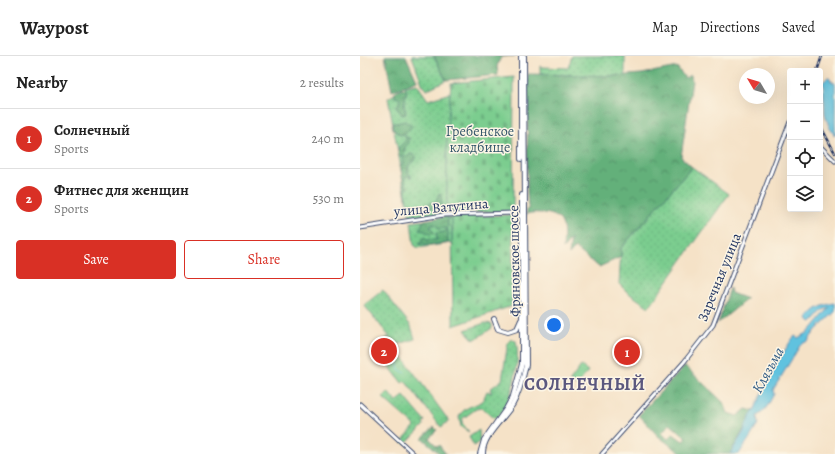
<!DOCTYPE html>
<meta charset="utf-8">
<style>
:root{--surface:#fff;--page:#f2f2f2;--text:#222;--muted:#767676;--line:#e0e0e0;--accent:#d93025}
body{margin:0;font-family:Alegreya,serif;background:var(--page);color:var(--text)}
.controls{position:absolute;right:12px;top:12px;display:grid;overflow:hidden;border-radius:4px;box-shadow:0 4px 16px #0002}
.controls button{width:36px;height:36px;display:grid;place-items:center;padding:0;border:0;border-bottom:1px solid var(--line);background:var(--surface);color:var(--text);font:20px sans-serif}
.compass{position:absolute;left:379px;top:12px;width:36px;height:36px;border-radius:50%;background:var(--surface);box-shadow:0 4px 16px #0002;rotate:308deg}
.you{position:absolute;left:194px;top:269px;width:14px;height:14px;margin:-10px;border:3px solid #fff;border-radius:50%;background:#1a73e8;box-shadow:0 0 0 6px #1a73e833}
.badge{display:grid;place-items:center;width:26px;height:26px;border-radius:50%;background:var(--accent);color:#fff;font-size:13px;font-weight:700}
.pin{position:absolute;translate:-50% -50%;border:2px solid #fff;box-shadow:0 1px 4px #0006}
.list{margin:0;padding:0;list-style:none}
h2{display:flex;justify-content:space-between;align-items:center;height:52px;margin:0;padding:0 16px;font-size:17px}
h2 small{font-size:13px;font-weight:400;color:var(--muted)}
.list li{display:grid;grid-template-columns:26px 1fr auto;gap:12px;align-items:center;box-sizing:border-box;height:60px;padding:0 16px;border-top:1px solid var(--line)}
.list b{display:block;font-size:15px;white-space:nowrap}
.list p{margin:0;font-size:13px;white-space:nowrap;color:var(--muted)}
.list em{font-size:13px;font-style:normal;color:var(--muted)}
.actions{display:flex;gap:8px;padding:12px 16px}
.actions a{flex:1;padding:9px 0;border:1px solid var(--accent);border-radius:4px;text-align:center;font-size:14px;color:var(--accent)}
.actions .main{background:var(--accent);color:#fff}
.icon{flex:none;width:22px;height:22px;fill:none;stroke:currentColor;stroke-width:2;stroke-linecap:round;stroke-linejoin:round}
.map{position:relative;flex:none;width:475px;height:398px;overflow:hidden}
header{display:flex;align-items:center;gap:24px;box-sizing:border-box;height:56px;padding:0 20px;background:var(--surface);border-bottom:1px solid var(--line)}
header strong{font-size:19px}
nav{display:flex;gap:22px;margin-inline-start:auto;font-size:14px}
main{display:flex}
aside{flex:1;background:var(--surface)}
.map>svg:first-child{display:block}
.grass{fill:url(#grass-dots);stroke:#4b7e76}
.forest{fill:url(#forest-crowns);stroke:#40706c;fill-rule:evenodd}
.cemetery{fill:url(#cemetery-stones);stroke:#4b7e76}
.park{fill:url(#park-crowns);stroke:#4b7e76}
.pitch{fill:#7bcd8f;stroke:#4b7e76}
.water{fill:#61c2df;stroke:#3e789e}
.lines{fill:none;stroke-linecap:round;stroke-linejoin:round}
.stream{stroke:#61c2df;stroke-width:1}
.minor-casing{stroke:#3c4a6e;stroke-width:5}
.major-casing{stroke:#3c4a6e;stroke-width:6}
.minor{stroke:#fff;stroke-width:3}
.major{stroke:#fff;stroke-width:4}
.rail-casing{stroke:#1b2f5e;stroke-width:2.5}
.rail{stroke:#fcf5e5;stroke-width:1;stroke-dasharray:3;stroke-linecap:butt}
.labels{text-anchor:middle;stroke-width:3;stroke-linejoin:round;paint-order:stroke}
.park-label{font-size:14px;fill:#33566a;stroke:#fcf5e5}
.street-label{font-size:14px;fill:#1b2f5e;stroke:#fcf5e5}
.water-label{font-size:15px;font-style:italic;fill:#305b85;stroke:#fcf5e5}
.district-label{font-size:18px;font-weight:bold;letter-spacing:1px;fill:#5b577e;stroke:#fcf5e5}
</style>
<header>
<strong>Waypost</strong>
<nav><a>Map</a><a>Directions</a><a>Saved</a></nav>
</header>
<main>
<aside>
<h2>Nearby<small>2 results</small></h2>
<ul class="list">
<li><span class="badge">1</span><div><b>Солнечный</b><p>Sports</p></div><em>240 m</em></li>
<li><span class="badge">2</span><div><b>Фитнес для женщин</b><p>Sports</p></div><em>530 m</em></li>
</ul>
<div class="actions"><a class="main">Save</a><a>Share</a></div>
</aside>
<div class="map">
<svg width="475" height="398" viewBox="0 0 475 398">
<defs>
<pattern id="grass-dots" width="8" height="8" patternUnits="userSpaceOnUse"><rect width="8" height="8" fill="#7bcd8f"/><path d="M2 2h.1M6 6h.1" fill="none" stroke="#6ab07e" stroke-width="1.8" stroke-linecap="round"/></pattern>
<pattern id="forest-crowns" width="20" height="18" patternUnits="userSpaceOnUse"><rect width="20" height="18" fill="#64b07a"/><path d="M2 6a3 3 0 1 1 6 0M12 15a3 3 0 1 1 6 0" fill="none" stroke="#529067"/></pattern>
<pattern id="cemetery-stones" width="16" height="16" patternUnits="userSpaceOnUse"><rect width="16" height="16" fill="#7bcd8f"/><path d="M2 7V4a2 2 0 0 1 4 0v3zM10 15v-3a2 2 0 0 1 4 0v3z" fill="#6ab07e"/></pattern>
<pattern id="park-crowns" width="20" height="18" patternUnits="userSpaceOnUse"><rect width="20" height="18" fill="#7bcd8f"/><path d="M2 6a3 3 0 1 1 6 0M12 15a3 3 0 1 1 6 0" fill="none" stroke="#6ab07e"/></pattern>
</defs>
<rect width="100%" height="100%" fill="#fcf5e5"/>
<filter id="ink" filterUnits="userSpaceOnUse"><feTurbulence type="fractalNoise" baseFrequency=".025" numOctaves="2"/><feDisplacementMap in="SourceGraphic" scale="8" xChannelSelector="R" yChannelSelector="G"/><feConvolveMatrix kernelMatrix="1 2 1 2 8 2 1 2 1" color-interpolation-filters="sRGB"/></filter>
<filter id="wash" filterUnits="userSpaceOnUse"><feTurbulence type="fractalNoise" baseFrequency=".012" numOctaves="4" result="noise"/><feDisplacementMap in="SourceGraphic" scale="16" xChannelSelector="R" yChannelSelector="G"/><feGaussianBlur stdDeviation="0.9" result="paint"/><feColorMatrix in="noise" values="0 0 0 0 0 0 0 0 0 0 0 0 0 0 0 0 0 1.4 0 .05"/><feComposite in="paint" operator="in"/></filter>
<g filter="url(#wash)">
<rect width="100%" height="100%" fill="#f5e2c7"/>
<!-- grass -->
<g class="grass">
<polygon points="52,0 74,0 86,24 66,34 63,30"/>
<polygon points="212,0 265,0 265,19 253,20 180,18 180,10 182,11 208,12"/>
<polygon points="57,28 68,44 90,37 87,93 87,157 50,161 28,42 48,30"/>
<polygon points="332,111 369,138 289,251 267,236 259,228 261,192"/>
<polygon points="92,161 92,187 58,192 54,189 51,166"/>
<polygon points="23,234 51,270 55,283 36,289 4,249"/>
<polygon points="125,267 132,268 132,272 114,284 105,274"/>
<path d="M151 283 156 285C161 304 152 350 136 362H133L122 352 116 353 102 363V367L109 376 101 371 99 361C104 350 113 351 120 346 124 344 125 339 127 335L132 337 130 333 142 324 148 286Z"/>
<polygon points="28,336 36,346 44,340 65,365 63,367 64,369 45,388 42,385 55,370 23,342"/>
<polygon points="119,374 120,385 114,390 109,381"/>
</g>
<!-- forest -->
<g class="forest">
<polygon points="25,0 46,0 57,25 32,35"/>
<polygon points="74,0 155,0 141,1 137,10 138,19 86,24"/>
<path d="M317 11 325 22 331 19 332 25 321 101 332 111 261 192V201L239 211 215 192 209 199 211 183 203 193C204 173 207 159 183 157 178 157 172 156 167 158V153L170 152 168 151 167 137 168 18 253 20 282 18Z"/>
<polygon points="42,32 47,34 44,49 46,58 42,59 36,50 39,48 40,43 35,41 35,36"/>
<polygon points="45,65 52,70 45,78 40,79 33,73 32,68"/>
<path d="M45 80 49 82V87L45 91 44 100 47 101 51 98 56 100V103L49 109 48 116 52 121 46 120C44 124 46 129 49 132L46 133V142L40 109 43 108 42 100H39L38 92 46 84Z"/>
<polygon points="79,137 81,139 82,151 70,152 68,148 70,146 73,147 76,145"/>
<polygon points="88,160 88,172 79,173 75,168 71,169 71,173 74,176 71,179 65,175 59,174 64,164"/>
<polygon points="88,173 88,187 65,189 64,187 59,189 62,183 65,181 67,184 77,184 76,177 84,176"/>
<polygon points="370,232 371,237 387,243 358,267"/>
<path d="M325 310 364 347 368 357 377 360 386 353 394 355 370 398H322L298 380 279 359ZM310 368 325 381V384L323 385 313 378 308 383 302 377Z"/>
<polygon points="74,371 77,374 69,382 77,390 79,389 86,398 80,398 62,382"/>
</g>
<!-- cemetery -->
<g class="cemetery">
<polygon points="154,21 153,155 87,157 87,73 91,27"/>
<polygon points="153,159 152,250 93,270 92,161"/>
</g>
<!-- park -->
<polygon class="park" points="28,281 89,365 81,371 45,325 42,327 25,305 34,298 23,285"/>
<!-- pitch -->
<polygon class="pitch" points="221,310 228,315 217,330 210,325"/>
<!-- water -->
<g class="water">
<polygon points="468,21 470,23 471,25 475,27 475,80 469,71 465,58 463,26"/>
<path d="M475 247V256L456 274 448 285 441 288 413 334 414 338C409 347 406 355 397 360L398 368C392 379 386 388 379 398H370L383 377 389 362 394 355 411 316 432 283 435 280 438 282 449 276 470 251 463 254 452 266 449 265 447 263C454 252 463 249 475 247Z"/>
</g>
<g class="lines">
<!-- stream -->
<polyline class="stream" points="33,302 37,305 39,313 45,317"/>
</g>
</g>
<g filter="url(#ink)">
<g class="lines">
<!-- minor casing -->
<g class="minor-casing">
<g id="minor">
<polyline points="460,90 475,105"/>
<polyline points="0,172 84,159 156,157 161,161"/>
<polyline points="0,348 54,398"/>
<polyline points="242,398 324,306 353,269 430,66"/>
</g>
</g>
<!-- major casing -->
<g class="major-casing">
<g id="major">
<polyline points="161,0 161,103"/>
<polyline points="134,263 138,273 148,276 157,273 161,264"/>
<polyline points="120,398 124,384 146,353 153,340 162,308 162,139"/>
<path d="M123 398C122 380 144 363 153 348 160 336 163 322 166 309L164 0"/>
</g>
</g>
<!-- minor -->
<use href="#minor" class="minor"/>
<!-- major -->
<use href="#major" class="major"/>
<!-- rail casing -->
<g class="rail-casing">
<g id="rail">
<polyline points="457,15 462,0"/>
<polyline points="460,69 475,97"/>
</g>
</g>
<!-- rail -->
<use href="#rail" class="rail"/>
</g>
</g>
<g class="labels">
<!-- park labels -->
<g class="park-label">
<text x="120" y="80">Гребенское<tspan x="120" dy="16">кладбище</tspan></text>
</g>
<!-- street labels -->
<g class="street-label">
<text transform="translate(81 151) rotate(-5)" y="5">улица Ватутина</text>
<text transform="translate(154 205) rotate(-91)" y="5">Фряновское шоссе</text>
<text transform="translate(359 221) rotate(-68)" y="5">Заречная улица</text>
</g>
<!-- water labels -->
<g class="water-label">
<text transform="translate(408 314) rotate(-61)" y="5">Клязьма</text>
</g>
<!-- district labels -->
<g class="district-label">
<text x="225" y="334">СОЛНЕЧНЫЙ</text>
</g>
</g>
</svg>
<div class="controls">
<button>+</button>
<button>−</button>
<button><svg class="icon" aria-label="locate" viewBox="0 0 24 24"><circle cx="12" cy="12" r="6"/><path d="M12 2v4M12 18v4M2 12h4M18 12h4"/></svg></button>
<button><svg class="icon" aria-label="layers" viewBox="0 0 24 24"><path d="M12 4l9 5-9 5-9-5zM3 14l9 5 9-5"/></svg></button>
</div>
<svg class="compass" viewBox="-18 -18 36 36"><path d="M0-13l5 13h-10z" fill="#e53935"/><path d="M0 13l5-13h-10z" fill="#767676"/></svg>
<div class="you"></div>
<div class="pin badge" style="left:267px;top:296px">1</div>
<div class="pin badge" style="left:24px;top:295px">2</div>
</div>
</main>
